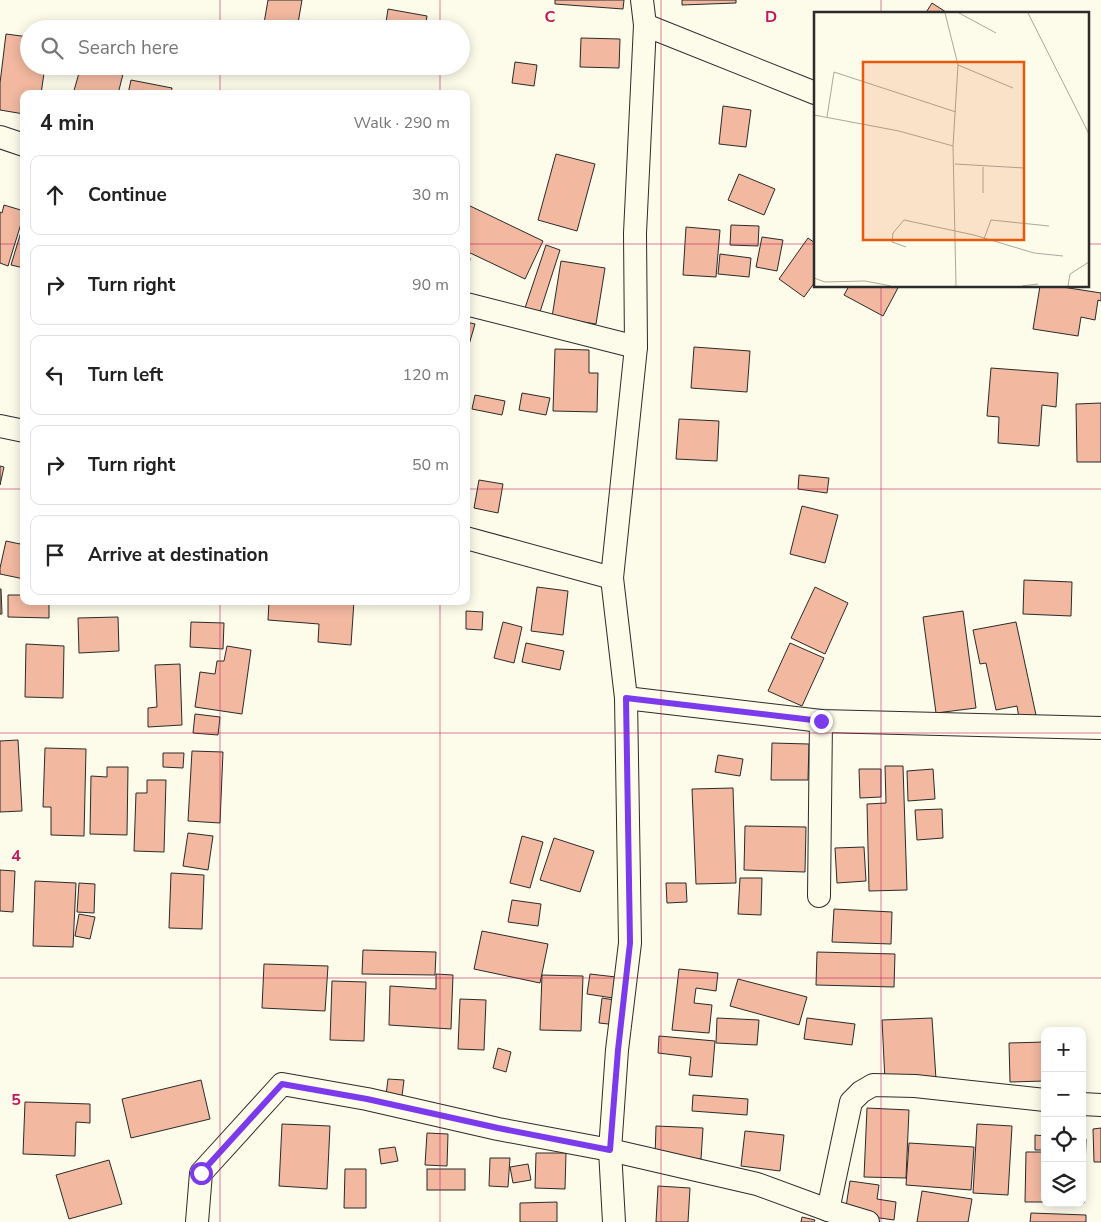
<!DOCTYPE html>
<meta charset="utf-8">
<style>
:root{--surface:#fff;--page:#f2f2f2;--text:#222;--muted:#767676;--line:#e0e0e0}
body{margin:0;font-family:"Nunito Sans",sans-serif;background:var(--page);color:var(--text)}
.controls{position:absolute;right:15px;bottom:15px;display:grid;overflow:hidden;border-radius:10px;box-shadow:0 2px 12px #0003}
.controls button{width:45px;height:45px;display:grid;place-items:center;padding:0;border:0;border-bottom:1px solid var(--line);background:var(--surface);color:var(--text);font:25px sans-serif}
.stop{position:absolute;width:15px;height:15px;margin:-11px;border:4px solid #7c3aed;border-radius:50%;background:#fff}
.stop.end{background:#7c3aed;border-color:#fff;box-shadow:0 1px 5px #0008}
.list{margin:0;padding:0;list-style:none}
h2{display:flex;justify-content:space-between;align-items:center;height:65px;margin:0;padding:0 20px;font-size:21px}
h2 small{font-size:16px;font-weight:400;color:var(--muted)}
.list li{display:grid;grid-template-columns:32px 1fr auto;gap:15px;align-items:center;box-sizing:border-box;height:80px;margin:0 10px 10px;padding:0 10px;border:1px solid var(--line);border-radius:10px}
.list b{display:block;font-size:19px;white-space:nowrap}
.list em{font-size:16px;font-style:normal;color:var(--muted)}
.icon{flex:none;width:28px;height:28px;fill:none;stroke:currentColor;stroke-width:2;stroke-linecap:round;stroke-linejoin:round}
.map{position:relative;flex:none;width:1101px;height:1222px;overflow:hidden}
.search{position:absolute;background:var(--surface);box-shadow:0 2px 12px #0003;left:20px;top:20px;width:450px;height:55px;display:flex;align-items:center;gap:12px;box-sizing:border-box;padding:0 18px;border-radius:28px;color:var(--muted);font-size:19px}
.panel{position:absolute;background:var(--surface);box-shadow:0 2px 12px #0003;left:20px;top:90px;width:450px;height:515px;border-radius:10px}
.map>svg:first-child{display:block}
.building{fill:#f2b8a0;stroke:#2b2b2b}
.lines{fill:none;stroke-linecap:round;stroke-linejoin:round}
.minor-casing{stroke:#2b2b2b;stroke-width:24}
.minor{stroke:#fdfbea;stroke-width:22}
.route{stroke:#7c3aed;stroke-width:6}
.grid{fill:none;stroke:#c2185b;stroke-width:1;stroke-opacity:0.55}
.inset-road{fill:none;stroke:#a9a89e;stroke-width:1}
.view{fill:#e8590c;fill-opacity:0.15;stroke:#e8590c;stroke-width:2.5}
.inset-edge{fill:none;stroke:#2b2b2b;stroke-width:2.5}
.grid-label{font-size:16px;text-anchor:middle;font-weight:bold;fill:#c2185b;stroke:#fdfbea;stroke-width:4;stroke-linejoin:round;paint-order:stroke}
</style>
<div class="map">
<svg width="1101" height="1222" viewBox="0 0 1101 1222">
<rect width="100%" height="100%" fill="#fdfbea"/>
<!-- building -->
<g class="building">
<polygon points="268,0 302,0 297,29 263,29"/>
<polygon points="555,0 624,0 623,9 555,4"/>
<polygon points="682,0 736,0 736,3 682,5"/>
<polygon points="932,3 949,14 925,14"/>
<polygon points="388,9 427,16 425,29 385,29"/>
<polygon points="6,34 29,37 29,66 45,66 41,94 24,94 24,114 0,110 0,83"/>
<polygon points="581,38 620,39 619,68 580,67"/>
<polygon points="515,62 537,65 534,86 512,83"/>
<polygon points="81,66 125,66 118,94 73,94"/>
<polygon points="131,80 172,88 171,94 128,94"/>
<polygon points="723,106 751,110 746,147 719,144"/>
<polygon points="556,154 595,164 577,231 538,220"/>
<polygon points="739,174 775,189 764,215 728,200"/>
<polygon points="466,204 543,241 525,279 466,251"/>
<polygon points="4,205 24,211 24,214 8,266 0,263 0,212 2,213"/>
<polygon points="24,222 24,268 11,265"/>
<polygon points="731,225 759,226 758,246 730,245"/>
<polygon points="686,227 720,230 716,277 683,275"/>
<polygon points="762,237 783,240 777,271 756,267"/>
<polygon points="808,238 815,243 815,282 804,297 779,279"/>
<polygon points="546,245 560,250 539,315 524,311"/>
<polygon points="720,254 751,258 749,277 718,274"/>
<polygon points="466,257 470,258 466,289"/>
<polygon points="561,261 605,268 596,324 552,317"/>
<polygon points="849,286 899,286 883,316 844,295"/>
<polygon points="1040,286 1056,286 1101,293 1101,301 1098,300 1095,320 1081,317 1078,336 1033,329"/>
<polygon points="466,322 475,324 466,355"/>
<polygon points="694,347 750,351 747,392 691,388"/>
<polygon points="555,349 589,350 589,373 598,373 597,412 553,411"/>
<polygon points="991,368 1058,373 1056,407 1042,405 1039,446 998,443 999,417 987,416"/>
<polygon points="522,393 550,398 546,415 519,410"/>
<polygon points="475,395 505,401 502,415 472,409"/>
<polygon points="1101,403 1101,462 1077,462 1076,404"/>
<polygon points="679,419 719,421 717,461 676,459"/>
<polygon points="0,466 4,467 0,485"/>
<polygon points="799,475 829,478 827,493 798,489"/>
<polygon points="479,480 503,484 498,513 474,508"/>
<polygon points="802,506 838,515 825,563 790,554"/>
<polygon points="23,530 24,579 0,574 0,568 6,541 20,544"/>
<polygon points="1024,580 1072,582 1071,616 1023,614"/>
<polygon points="537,587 568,591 563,635 531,631"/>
<polygon points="815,587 848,603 825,654 791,638"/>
<polygon points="0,589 1,589 2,614 0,614"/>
<polygon points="8,595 24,595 24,601 49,601 49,618 8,617"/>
<polygon points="269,601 354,601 351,645 318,642 319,624 268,620"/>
<polygon points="466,611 483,612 482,630 466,629"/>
<polygon points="963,611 976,708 936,713 923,617"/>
<polygon points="118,617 119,651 79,653 78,618"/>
<polygon points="191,622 224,623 223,649 190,647"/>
<polygon points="503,622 522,627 514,663 494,658"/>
<polygon points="1016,622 1036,715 1019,718 1017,706 996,710 986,663 980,664 973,630"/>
<polygon points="526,643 564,651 560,670 522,662"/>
<polygon points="790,643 824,658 802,706 768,691"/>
<polygon points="26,644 64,646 63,698 25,697"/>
<polygon points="227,646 251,650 242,714 195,707 200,672 215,674 217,661 224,661"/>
<polygon points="180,664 182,725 148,727 148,708 157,707 155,665"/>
<polygon points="195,714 220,717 218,735 193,733"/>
<polygon points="18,740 22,811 0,812 0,741"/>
<polygon points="772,743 809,744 808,780 771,780"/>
<polygon points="45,748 86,749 84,836 51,835 51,807 43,807"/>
<polygon points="192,751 223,752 220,823 188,821"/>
<polygon points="163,753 184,753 183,768 163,767"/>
<polygon points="718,755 743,759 740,776 715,772"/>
<polygon points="885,766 903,766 907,890 869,891 867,804 886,803"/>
<polygon points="107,767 128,767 127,835 90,834 91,776 107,777"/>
<polygon points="859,769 881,769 881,797 860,798"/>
<polygon points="933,769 935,799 908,801 907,771"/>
<polygon points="147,780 166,780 164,852 134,851 136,793 147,793"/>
<polygon points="733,788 736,883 696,884 692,789"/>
<polygon points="942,809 943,838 917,840 915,810"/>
<polygon points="745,826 806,827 805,872 744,870"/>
<polygon points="188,833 213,836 208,870 183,866"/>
<polygon points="522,836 543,842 530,888 510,883"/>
<polygon points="554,838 594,851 580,892 540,880"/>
<polygon points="864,847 866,881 837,883 835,848"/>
<polygon points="0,870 15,871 13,912 0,911"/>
<polygon points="171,873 204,875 202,929 169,928"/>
<polygon points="740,878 762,878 761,915 738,914"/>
<polygon points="35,881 76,883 73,947 33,946"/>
<polygon points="79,883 95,884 94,913 77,912"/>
<polygon points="666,883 686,883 687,902 667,903"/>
<polygon points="512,900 541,904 538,926 508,922"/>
<polygon points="834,909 892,912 891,944 832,942"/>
<polygon points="79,914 95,917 90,939 75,936"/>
<polygon points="482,931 548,944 540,983 474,969"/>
<polygon points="363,950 436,952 435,975 362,974"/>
<polygon points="817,952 895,954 894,987 816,985"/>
<polygon points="264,964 328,966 325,1011 262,1008"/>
<polygon points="679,969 718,973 716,991 696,988 694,1003 712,1005 709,1033 672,1030"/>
<polygon points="436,974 453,975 451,1029 389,1025 390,986 436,989"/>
<polygon points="590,974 616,977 613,998 587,994"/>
<polygon points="542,975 583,976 581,1031 540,1030"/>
<polygon points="738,979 807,997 799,1025 730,1006"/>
<polygon points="332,981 366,982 364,1041 330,1040"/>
<polygon points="602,998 621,1001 618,1025 599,1023"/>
<polygon points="460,999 486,1000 484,1050 458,1049"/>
<polygon points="717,1018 759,1020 757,1045 716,1043"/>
<polygon points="807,1018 855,1024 852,1045 804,1039"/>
<polygon points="932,1018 936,1079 885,1081 882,1020"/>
<polygon points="659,1036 715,1041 712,1077 689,1075 691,1057 658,1053"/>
<polygon points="1045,1042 1045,1081 1010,1082 1009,1043"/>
<polygon points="498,1048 511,1052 506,1072 493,1068"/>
<polygon points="388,1079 404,1080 402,1096 386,1095"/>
<polygon points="201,1080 210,1119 131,1138 122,1099"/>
<polygon points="693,1095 748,1099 747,1115 692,1111"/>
<polygon points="25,1102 90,1104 90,1123 76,1122 75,1156 23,1154"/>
<polygon points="867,1108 909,1110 906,1178 864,1177"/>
<polygon points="282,1124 330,1126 327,1189 279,1186"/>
<polygon points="977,1124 1012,1126 1008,1195 973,1193"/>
<polygon points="656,1126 703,1128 701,1159 655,1157"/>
<polygon points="1101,1128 1101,1162 1094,1162 1093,1129"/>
<polygon points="745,1131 784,1135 780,1171 741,1166"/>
<polygon points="427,1133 448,1134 447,1166 425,1165"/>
<polygon points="1035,1135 1045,1136 1045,1150 1035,1150"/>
<polygon points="1082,1138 1086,1139 1084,1203 1081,1203 1082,1203"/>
<polygon points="909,1143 974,1147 971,1190 906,1185"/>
<polygon points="395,1147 398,1161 381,1164 379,1149"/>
<polygon points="1026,1152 1045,1152 1045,1202 1025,1202"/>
<polygon points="536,1153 566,1153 565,1189 535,1188"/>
<polygon points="490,1158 510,1158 508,1187 489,1186"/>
<polygon points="109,1160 122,1204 69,1219 56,1175"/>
<polygon points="528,1164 531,1180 513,1183 510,1167"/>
<polygon points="345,1169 366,1169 366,1208 344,1208"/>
<rect x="427" y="1169" width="38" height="21"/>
<polygon points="850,1181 879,1185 877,1199 896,1202 894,1220 845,1213"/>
<polygon points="658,1186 690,1188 688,1222 656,1222"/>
<polygon points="922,1191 972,1199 968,1222 917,1222"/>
<polygon points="557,1202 557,1222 520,1222 520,1203"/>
<polygon points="1031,1213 1086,1215 1086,1222 1030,1222"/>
<polygon points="802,1217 815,1220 814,1222 801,1222"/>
</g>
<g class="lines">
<!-- minor casing -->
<g class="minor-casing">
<g id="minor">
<polyline points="645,25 815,93"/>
<polyline points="0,137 24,145"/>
<polyline points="466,304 636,347"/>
<polyline points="0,426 24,431"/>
<polyline points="466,538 612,578"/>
<polyline points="626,698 821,721 1101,728"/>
<polyline points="819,896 821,721"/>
<polyline points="1082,1104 1101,1105"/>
<polyline points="828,1210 851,1102 861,1092 873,1085 915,1086 1045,1100"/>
<polyline points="197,1222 201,1173 282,1084 367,1099 498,1129 610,1150 757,1184 828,1210 868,1222"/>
<polyline points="614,1222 610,1150 617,1050 630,943 626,698 612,578 636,347 635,233 645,25 642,0"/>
</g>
</g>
<!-- minor -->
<use href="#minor" class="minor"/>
</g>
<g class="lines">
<!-- route -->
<polyline class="route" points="201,1173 282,1084 367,1099 498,1128 610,1150 618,1050 630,943 626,698 821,721"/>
</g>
<!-- grid -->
<path class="grid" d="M220 0V29M440 0V29M661 0V1222M881 0V14M220 66V94M440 66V94M0 244H24M466 244H815M1087 244H1101M881 286V1222M0 489H24M466 489H1101M220 601V1222M440 601V1222M0 733H1101M0 978H1101"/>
<!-- overview -->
<g transform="translate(814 12)">
<rect width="275" height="275" fill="#fdfbea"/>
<path class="inset-road" d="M131 1 144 53 139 134 142 274M145 1 182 21M214 1 275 122M144 53 199 76M0 103 85 119 139 134M13 105 20 60 142 100M141 152 210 156M169 181V155M170 227 177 208 235 214M92 235 78 230 79 221 90 208 160 223 220 241 249 244M0 266 11 270 51 269 77 274M208 274 224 272M254 274 256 262 275 250"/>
<path class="view" d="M49 50H210V228H49Z"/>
<rect width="275" height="275" class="inset-edge"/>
</g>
<g class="grid-label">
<text x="550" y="22">C</text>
<text x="771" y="22">D</text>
<text x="16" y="861">4</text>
<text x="16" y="1105">5</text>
</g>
</svg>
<div class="controls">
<button>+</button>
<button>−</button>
<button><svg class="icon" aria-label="locate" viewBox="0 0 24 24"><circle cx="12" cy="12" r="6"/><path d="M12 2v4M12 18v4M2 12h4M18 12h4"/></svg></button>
<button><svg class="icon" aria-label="layers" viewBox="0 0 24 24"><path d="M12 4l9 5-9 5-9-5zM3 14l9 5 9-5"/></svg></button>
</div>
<div class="stop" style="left:201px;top:1173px"></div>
<div class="stop end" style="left:821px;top:721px"></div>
<div class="search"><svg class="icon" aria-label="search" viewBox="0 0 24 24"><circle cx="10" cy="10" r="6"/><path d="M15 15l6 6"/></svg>Search here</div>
<section class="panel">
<h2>4 min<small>Walk · 290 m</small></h2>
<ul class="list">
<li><svg class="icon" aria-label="ahead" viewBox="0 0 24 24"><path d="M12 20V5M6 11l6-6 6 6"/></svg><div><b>Continue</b></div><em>30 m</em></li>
<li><svg class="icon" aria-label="right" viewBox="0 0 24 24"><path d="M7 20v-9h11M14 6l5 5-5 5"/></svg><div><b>Turn right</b></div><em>90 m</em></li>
<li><svg class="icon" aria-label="left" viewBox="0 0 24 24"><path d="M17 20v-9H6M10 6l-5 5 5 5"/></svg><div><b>Turn left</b></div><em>120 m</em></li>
<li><svg class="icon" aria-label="right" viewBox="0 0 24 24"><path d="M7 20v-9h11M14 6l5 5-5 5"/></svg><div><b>Turn right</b></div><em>50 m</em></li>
<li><svg class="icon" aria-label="arrive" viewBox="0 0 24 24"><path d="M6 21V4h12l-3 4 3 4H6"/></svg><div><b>Arrive at destination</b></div></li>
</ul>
</section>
</div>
